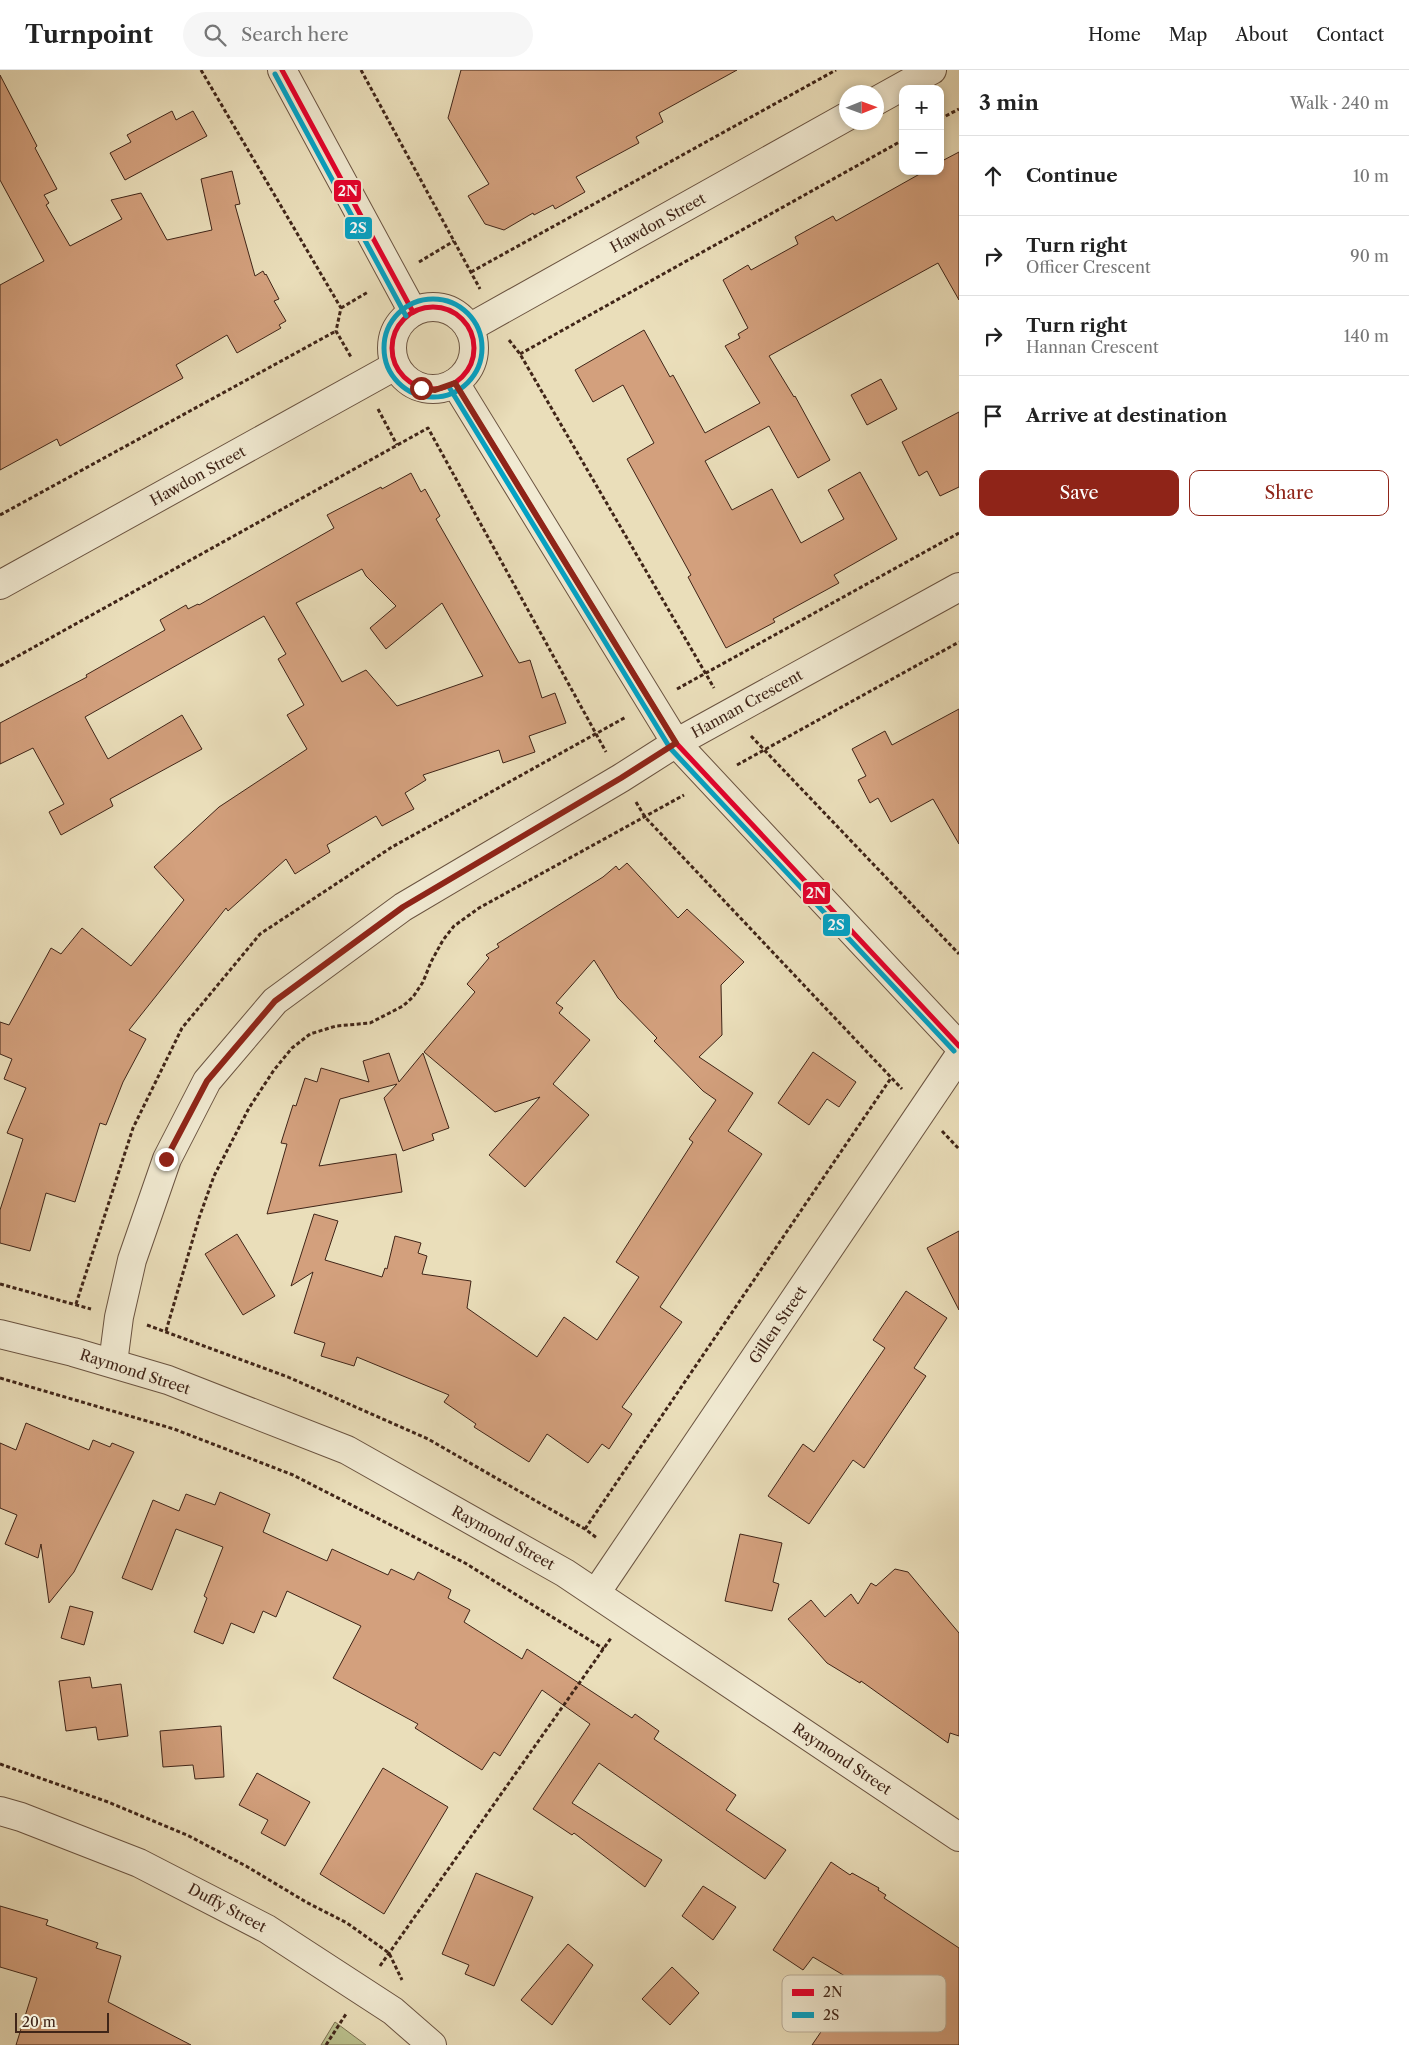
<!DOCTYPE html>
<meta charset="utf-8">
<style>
:root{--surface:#fff;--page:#f6f6f6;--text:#222;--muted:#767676;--line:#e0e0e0;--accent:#8f2418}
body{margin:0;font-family:"Libre Caslon Text",serif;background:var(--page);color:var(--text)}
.controls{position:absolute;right:15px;top:15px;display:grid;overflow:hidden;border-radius:10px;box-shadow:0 2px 8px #0003}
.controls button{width:45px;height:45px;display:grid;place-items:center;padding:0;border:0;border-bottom:1px solid var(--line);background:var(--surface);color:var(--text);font:25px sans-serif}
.compass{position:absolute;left:839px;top:15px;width:45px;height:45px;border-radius:50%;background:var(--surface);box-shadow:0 2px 8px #0003;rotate:89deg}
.scale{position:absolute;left:15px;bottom:12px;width:94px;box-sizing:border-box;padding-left:5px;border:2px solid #402518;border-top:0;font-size:14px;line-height:18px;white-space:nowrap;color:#402518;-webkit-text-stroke:4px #f1ead2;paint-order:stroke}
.stop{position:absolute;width:15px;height:15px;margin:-11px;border:4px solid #8f2418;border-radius:50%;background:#fff}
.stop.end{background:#8f2418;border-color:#fff;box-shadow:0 1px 5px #0008}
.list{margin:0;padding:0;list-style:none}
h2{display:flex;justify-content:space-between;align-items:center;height:65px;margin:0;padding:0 20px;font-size:21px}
h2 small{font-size:16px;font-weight:400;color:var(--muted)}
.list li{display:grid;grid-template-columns:32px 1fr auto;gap:15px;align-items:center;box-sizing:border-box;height:80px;padding:0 20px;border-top:1px solid var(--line)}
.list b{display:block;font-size:19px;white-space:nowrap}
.list p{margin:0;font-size:16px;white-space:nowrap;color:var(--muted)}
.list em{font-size:16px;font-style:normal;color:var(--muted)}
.actions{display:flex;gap:10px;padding:15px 20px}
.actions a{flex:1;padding:11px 0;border:1px solid var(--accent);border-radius:10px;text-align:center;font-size:18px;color:var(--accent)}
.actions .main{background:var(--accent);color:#fff}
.icon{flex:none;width:28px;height:28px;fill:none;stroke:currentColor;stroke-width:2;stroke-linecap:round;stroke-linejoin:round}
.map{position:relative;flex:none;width:959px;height:1975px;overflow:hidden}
header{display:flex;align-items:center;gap:30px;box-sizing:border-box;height:70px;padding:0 25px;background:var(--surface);border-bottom:1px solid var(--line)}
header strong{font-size:24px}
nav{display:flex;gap:28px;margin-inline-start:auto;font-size:18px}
.search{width:350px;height:45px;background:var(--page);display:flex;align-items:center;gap:12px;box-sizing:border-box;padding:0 18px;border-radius:28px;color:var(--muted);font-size:19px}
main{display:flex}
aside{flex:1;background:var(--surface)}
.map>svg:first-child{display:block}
.green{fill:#bac08d;stroke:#7d7252}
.building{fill:#d3a07d;stroke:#402518;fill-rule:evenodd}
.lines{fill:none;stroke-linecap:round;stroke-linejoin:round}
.minor-casing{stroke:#6a5340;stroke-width:30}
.path{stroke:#402518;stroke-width:3;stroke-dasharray:4 2.5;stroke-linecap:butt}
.minor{stroke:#f1ead2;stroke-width:28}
.bus-1-casing{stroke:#f1ead2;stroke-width:9}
.bus-2-casing{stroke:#f1ead2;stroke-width:9}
.bus-1{stroke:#e4002b;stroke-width:5}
.bus-2{stroke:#03a2c5;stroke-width:5}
.route{stroke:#8f2418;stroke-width:6}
.labels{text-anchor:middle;stroke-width:5;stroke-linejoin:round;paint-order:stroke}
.street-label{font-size:15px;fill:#402518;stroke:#f1ead2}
.key{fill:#f1ead2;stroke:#bcaf9a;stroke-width:1}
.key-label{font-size:14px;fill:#402518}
.line-badge{stroke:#f1ead2;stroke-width:2}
.badge-label{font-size:14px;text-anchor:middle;font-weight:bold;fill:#fff}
</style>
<header>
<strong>Turnpoint</strong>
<div class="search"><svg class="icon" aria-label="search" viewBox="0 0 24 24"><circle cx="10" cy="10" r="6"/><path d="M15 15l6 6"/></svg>Search here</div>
<nav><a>Home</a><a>Map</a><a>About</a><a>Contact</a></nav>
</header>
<main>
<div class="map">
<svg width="959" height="1975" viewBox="0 0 959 1975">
<rect width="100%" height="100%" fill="#eadeba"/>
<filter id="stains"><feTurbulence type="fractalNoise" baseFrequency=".004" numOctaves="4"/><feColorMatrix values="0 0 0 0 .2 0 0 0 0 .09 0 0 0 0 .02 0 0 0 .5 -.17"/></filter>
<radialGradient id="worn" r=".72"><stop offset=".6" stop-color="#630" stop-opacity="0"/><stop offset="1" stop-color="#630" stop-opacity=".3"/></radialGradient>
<!-- green -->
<polygon class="green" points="335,1952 366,1975 321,1975"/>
<!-- building -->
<g class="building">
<polygon points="461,0 737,0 659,43 663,52 636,67 639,73 576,107 585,122 555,139 553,135 534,145 533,143 504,160 485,154 468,126 489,114 448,48"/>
<polygon points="0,5 37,76 35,78 57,119 44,125 49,133 46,135 70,176 122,149 111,130 141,123 167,170 212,160 201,109 232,101 240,134 235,135 255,206 263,201 265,205 266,204 279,229 274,231 286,251 279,255 281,258 237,283 227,265 176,295 183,308 60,376 57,369 0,400 0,215 44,191 0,110"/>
<polygon points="172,41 176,50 193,41 207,66 125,110 110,83 131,72 127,65"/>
<polygon points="959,82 959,230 938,193 769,286 794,327 795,326 830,390 798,408 769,356 705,391 732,440 772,419 801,473 844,449 828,420 860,402 897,469 834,505 839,513 773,549 775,552 726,578 688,507 691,505 627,389 654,373 623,315 593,332 575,300 644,260 670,307 673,305 705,363 760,333 725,276 740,268 738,264 748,258 723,210 748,195 751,200 798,174 795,167 833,146 836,151 925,101 940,101 940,92"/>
<polygon points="881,309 897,339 867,355 851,325"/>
<polygon points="959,342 959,417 940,426 927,401 919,406 902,372"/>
<path d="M411 403 421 422 425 419 440 446 436 449 519 593 530 590 542 628 555 623 566 653 529 666 535 682 503 693 499 680 423 705 426 710 405 723 414 739 382 756 376 746 327 775 330 782 295 804 286 789 228 841 226 838 129 960 146 969 123 1012 106 1055 100 1053 75 1132 46 1123 30 1181 0 1173V1140L23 1069 7 1063 26 1018 4 1009 12 989 0 984V952L9 955 51 878 61 884 82 858 131 896 184 830 154 797 219 737 307 679 287 645 304 635 278 589 286 584 264 546 85 647 108 689 182 645 202 679 110 729 113 736 61 765 49 742 64 734 33 678 0 694V653L87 607 86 605 165 560 160 550 186 535 188 539 198 534 199 535 334 458 327 445 381 417 382 419ZM362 499 366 506 396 536 370 558 386 579 442 533 483 606 397 636 366 600 342 612 296 533Z"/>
<polygon points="959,639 959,774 933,729 891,752 878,728 870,733 858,710 866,706 852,679 885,661 892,675"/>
<polygon points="627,793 678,848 687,839 744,892 721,915 722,965 699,987 753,1023 728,1061 762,1084 660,1237 682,1252 622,1337 632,1344 609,1379 602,1374 588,1393 547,1364 529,1392 474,1357 476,1354 444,1332 449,1325 357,1287 354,1296 321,1286 325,1273 294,1263 313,1202 291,1216 314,1144 338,1151 325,1190 382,1207 385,1198 387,1199 395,1166 421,1173 418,1183 427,1186 422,1204 471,1211 467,1238 537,1287 564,1247 597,1270 639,1207 616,1192 693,1072 689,1069 716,1030 703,1021 654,971 657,968 618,928 594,890 556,933 563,938 559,943 590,970 553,1014 589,1045 525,1117 489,1085 540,1027 495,1042 424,982 475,922 467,914 489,888 486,885 499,877 497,874 603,807 616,796 619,800"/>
<polygon points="813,982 856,1012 839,1037 827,1029 809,1055 778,1033"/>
<polygon points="389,983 399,1012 423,983 449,1058 432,1064 434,1070 403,1081 384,1028 397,1014 340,1029 319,1096 396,1084 402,1122 267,1144 287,1074 281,1073 293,1035 296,1036 305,1008 317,1012 321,998 369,1012 363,991"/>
<polygon points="959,1161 959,1240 927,1178"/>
<polygon points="237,1164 275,1226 243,1245 205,1184"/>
<polygon points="906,1221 947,1248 914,1298 926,1306 864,1398 853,1390 809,1454 768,1426 803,1374 814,1382 885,1278 873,1270"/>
<polygon points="26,1353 89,1380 93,1370 110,1377 112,1373 134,1382 74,1502 49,1533 41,1474 38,1488 5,1474 17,1445 0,1438 0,1373 16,1380"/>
<polygon points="220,1422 270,1444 263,1462 327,1491 332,1479 388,1505 391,1499 414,1510 418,1502 451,1520 448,1528 470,1540 464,1552 522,1589 527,1579 632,1648 635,1644 659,1661 654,1669 736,1725 726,1740 786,1780 765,1809 599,1693 572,1733 662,1790 645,1817 574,1763 572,1765 533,1739 590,1654 542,1620 500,1686 494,1682 482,1700 415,1658 418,1654 333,1608 361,1556 287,1521 276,1547 263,1541 254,1563 231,1553 223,1574 194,1562 207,1528 204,1526 223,1477 176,1459 152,1520 122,1508 153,1430 179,1441 186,1424 215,1435"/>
<polygon points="740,1464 782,1473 773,1512 779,1514 772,1541 725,1531"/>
<polygon points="895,1499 908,1502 959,1563 959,1666 950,1663 948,1673 861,1611 860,1613 827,1593 788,1549 811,1530 825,1547 851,1524 858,1534 871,1513 876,1516"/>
<polygon points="70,1536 93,1542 84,1575 61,1568"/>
<polygon points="90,1607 92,1618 121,1614 128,1666 98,1670 96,1657 66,1661 59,1611"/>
<polygon points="221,1656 224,1707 195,1709 193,1695 163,1697 160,1661"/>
<polygon points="383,1698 448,1737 384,1844 320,1804"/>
<polygon points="257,1703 310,1732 285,1776 261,1763 268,1750 239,1735"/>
<polygon points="831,1792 850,1805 852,1803 879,1818 878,1820 886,1825 884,1828 959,1878 959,1975 812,1975 855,1912 813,1887 803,1900 773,1880"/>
<polygon points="476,1803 533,1827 494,1916 465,1904 469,1895 442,1884"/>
<polygon points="703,1816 736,1837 713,1870 682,1846"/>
<polygon points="0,1836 48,1850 46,1855 98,1873 96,1878 121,1886 108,1932 191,1975 16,1975 37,1908 0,1897"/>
<polygon points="568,1874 593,1895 552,1955 521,1930"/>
<polygon points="672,1897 699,1923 670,1955 642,1929"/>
</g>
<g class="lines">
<!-- minor casing -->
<g class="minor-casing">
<g id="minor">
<polyline points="282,0 413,242"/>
<polyline points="876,31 932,0"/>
<circle cx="433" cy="278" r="41"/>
<polyline points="469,258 846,47"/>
<polyline points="455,313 676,673 959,976"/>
<polyline points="0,515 395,296"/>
<polyline points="0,1264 73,1282 168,1310 347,1380 565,1503 959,1767"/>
<polyline points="113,1293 119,1247 132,1190 167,1089 207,1011 275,931 403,837 621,708 676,673 959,517"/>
<polyline points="596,1523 959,986"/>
<polyline points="0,1741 21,1747 139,1793 267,1859 393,1941 432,1975"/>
</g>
</g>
<!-- path -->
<g class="path">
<polyline points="201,0 341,238 336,261 351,287"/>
<polyline points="361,0 480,219"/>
<polyline points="940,49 959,39"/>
<polyline points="419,192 454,171"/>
<polyline points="471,202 836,0"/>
<polyline points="341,238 368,222"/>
<polyline points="509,270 520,284 714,618"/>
<polyline points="520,284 903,70"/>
<polyline points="378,339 397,375"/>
<polyline points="0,445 336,261"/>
<polyline points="0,596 428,358 606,682"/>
<polyline points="677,619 959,463"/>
<polyline points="751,666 959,884"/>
<polyline points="737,695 959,572"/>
<polyline points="636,732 645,747 902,1019"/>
<polyline points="942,1061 959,1079"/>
<polyline points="0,1214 91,1239"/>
<polyline points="76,1234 133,1058 182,958 260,864 392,777 626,647"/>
<polyline points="147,1255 288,1307 428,1369 585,1459 597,1468"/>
<polyline points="166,1261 199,1148 214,1106 249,1038 274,1000 292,978 310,964 336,956 370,953 403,936 413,927 423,912 431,892 443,870 454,856 479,838 684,725"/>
<polyline points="0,1308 174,1359 293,1405 465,1493 604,1579"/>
<polyline points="585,1459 891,1008"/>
<polyline points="0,1694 108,1732 187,1765 246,1796 306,1832 347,1853 389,1883 402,1910"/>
<polyline points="380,1896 611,1568"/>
<polyline points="326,1975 346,1944"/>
</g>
<!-- minor -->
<use href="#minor" class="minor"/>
<!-- bus-1 casing -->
<g class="bus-1-casing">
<g id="bus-1">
<polyline points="282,0 413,242"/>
<circle cx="433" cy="278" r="41"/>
<polyline points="455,313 676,673 959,976"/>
</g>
</g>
<!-- bus-2 casing -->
<g class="bus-2-casing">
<g id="bus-2">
<polyline points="275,4 406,246"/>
<circle cx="433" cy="278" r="49"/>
<polyline points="449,317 670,678 954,981"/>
</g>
</g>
<!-- bus-1 -->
<use href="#bus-1" class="bus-1"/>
<!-- bus-2 -->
<use href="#bus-2" class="bus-2"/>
</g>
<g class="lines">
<!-- route -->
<polyline class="route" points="166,1089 207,1011 275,931 403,837 621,708 676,673 455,313 435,320 421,318"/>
</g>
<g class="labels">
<!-- street labels -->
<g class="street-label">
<text transform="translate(658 153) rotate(-29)" y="5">Hawdon Street</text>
<text transform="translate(198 406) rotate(-29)" y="5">Hawdon Street</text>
<text transform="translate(747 634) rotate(-29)" y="5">Hannan Crescent</text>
<text transform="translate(778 1255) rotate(-56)" y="5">Gillen Street</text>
<text transform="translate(135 1302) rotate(18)" y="5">Raymond Street</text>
<text transform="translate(503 1468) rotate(29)" y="5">Raymond Street</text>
<text transform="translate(842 1689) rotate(34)" y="5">Raymond Street</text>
<text transform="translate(227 1838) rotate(28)" y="5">Duffy Street</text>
</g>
</g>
<!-- legend -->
<rect x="782" y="1905" width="164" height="57" rx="8" class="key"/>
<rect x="792" y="1919" width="22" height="7" fill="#e4002b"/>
<rect x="792" y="1942" width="22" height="6" fill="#03a2c5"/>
<g class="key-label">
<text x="823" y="1927">2N</text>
<text x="823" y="1950">2S</text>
</g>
<g class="line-badge">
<rect x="333" y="109" width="29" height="24" rx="5" fill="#e4002b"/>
<rect x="344" y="146" width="29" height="24" rx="5" fill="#03a2c5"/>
<rect x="802" y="811" width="29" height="24" rx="5" fill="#e4002b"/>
<rect x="822" y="843" width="29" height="24" rx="5" fill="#03a2c5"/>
</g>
<g class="badge-label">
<text x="348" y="126">2N</text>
<text x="358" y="163">2S</text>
<text x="816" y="828">2N</text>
<text x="836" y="860">2S</text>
</g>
<rect width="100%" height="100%" filter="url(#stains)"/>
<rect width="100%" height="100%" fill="url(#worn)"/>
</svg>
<div class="controls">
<button>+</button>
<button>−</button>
</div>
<svg class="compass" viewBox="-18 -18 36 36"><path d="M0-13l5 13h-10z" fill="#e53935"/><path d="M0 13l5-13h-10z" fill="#767676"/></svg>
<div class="scale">20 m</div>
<div class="stop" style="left:421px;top:318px"></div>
<div class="stop end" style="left:166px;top:1089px"></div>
</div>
<aside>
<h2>3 min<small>Walk · 240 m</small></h2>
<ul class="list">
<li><svg class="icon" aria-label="ahead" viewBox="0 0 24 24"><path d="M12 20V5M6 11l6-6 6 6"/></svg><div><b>Continue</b></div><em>10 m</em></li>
<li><svg class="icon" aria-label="right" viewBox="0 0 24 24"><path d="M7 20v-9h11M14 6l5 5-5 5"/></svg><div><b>Turn right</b><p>Officer Crescent</p></div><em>90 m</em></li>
<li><svg class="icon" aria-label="right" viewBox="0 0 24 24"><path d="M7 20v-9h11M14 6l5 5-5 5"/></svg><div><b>Turn right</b><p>Hannan Crescent</p></div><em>140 m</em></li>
<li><svg class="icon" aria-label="arrive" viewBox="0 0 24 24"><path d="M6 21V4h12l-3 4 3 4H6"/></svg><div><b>Arrive at destination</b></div></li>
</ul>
<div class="actions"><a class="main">Save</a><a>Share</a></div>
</aside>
</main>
